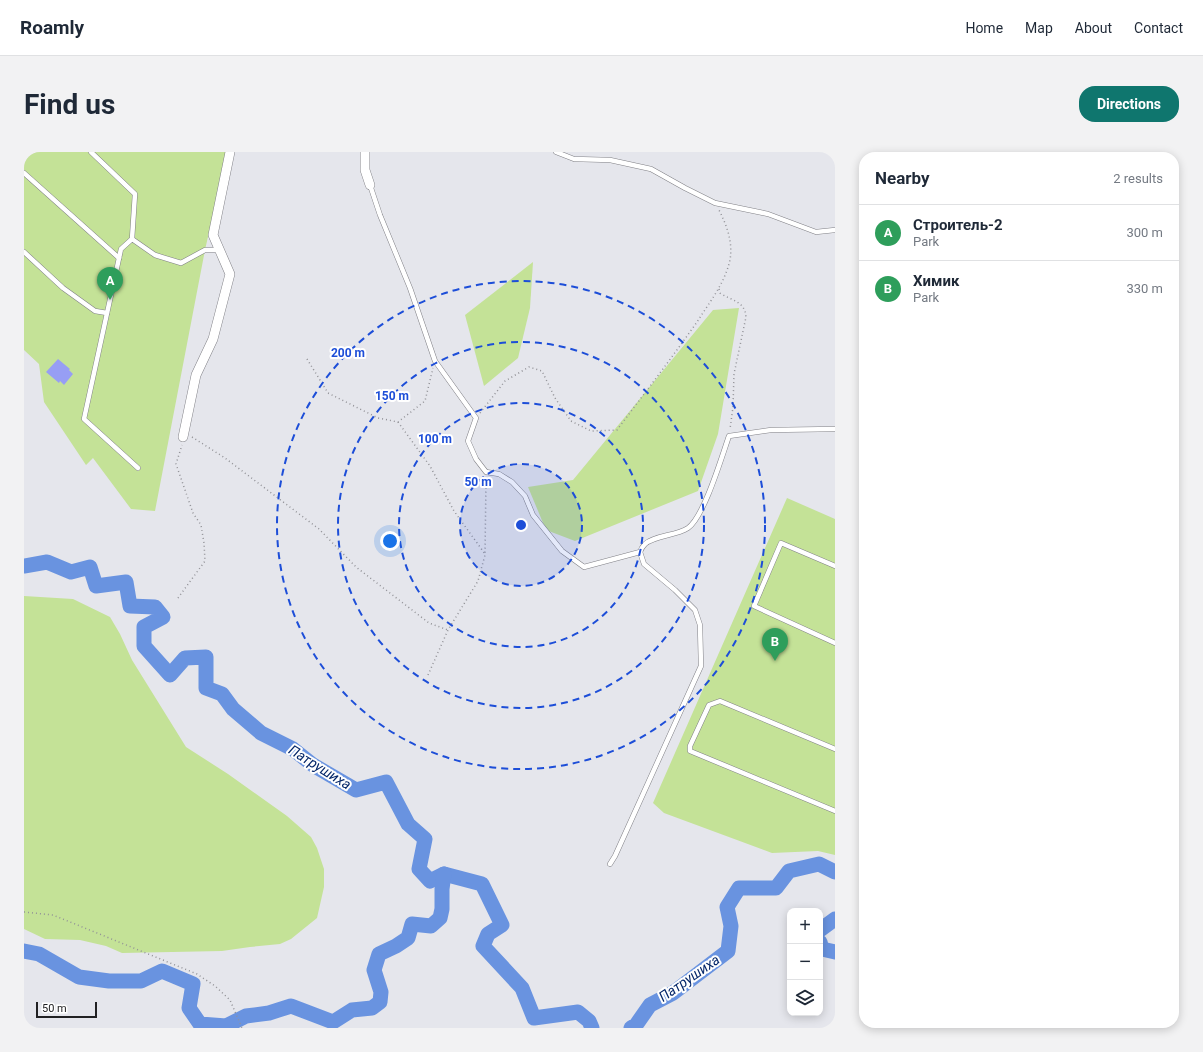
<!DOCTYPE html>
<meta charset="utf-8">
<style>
:root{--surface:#fff;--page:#f2f2f3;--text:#1f2937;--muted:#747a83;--line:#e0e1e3;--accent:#0f766e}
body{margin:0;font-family:Roboto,sans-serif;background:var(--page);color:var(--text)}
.controls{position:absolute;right:12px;bottom:12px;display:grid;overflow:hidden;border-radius:8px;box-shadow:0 2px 10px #0003}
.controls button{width:36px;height:36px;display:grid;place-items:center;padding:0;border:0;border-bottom:1px solid var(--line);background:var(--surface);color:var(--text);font:20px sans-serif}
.scale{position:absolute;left:12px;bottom:10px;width:61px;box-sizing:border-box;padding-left:4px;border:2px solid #212123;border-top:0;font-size:11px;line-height:14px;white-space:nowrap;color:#212123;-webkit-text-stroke:3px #fff;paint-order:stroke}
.you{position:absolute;left:366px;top:389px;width:14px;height:14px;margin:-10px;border:3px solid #fff;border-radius:50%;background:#1a73e8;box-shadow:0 0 0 6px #1a73e833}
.badge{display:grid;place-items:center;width:26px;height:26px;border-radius:50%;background:var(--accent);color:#fff;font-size:13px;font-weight:700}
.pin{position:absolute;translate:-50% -33px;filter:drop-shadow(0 1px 2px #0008)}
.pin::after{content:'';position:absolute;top:21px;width:14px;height:12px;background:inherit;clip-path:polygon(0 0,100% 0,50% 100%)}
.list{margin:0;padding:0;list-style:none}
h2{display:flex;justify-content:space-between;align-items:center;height:52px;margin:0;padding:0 16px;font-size:17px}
h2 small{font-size:13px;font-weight:400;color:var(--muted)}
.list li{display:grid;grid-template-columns:26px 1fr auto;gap:12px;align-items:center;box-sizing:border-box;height:56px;padding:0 16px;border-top:1px solid var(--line)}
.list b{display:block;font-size:15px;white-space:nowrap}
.list p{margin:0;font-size:13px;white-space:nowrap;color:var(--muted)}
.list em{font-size:13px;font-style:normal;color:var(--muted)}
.icon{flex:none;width:22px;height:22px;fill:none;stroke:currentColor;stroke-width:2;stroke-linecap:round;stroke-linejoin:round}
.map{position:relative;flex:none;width:811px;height:876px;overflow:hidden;border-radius:16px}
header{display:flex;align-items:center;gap:24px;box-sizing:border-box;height:56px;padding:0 20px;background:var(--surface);border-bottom:1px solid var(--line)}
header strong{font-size:19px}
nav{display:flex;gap:22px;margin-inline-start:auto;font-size:14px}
.intro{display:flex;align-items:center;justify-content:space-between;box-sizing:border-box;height:96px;padding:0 24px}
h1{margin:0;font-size:28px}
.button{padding:10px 18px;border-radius:16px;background:var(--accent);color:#fff;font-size:14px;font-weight:700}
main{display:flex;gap:24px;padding:0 24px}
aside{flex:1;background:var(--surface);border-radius:16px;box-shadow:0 2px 10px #0003}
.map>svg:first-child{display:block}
.green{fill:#c4e297}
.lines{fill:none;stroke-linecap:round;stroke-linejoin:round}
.river{stroke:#6993e0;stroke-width:15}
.building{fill:#979ef4}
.lane-casing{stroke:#808086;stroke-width:5.5}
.street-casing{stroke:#808086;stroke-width:10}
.path{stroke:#929297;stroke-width:1.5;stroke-dasharray:1 3;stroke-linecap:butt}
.lane{stroke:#fff;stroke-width:4.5}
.street{stroke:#fff;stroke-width:9}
.ring{fill:none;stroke:#1d4ed8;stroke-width:2;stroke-dasharray:7 5}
.labels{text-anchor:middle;stroke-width:4;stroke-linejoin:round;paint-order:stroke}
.water-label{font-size:14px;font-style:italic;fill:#042669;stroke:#fff}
.centre{fill:#1d4ed8;stroke:#fff;stroke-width:2}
.ring-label{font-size:12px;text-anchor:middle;font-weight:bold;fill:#1d4ed8;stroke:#fff;stroke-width:4;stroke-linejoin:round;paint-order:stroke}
</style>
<header>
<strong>Roamly</strong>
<nav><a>Home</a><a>Map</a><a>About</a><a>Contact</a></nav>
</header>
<div class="intro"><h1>Find us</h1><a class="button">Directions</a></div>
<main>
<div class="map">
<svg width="811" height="876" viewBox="0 0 811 876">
<rect width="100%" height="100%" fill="#e5e6ec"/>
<!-- green -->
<g class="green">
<polygon points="0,0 203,0 181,98 131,359 107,357 69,306 62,313 20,250 15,212 0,198"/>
<polygon points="509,110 506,156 494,206 460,234 441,163"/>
<polygon points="715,156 694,282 674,339 551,389 522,378 504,335 549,328 689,158"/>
<polygon points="763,346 811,367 811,703 794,699 748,701 640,661 629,651"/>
<polygon points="0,444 49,447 86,465 96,482 108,508 162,595 204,622 263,664 287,685 293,696 300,717 300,735 293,766 267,787 256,792 226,795 198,799 98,801 82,794 56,788 21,787 0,777"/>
</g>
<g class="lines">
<!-- river -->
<g class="river">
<polyline points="0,414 23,410 47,420 66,415 72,434 102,430 106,454 131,455 139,465 120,475 120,494 146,523 161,506 182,505 182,536 198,542 209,557 237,581 269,597 289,613 332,638 362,630 384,672 401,687 395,717 406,729 420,722 458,732 478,773 464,782 459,794 498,836 510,866 554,860 565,869 568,876"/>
<polyline points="796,778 811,767"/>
<polyline points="796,790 798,797 811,800"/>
<polyline points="0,799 15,802 55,825 85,829 117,829 138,819 169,832 165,856 176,872 202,874 222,864 245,861 267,854 309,870 328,858 348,856 356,850 357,840 350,818 355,802 372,794 384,786 388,772 407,774 416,766 418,757 418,737 420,722"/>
<polyline points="607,876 612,873 626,853 649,841 704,799 707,774 703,755 715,736 752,736 765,719 795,712 811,720"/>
</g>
</g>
<!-- building -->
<polygon class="building" points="34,207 46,217 45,218 49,222 40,233 36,229 35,231 22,220"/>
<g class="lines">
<!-- lane casing -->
<g class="lane-casing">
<g id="lane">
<polyline points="67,0 111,42 108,87"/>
<polyline points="532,0 550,7 586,8 627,17 661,36 691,51 744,62 792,80 811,78"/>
<polyline points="0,21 95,106"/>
<polyline points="346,33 356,63 386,136 411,209 452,266 444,289 452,307 462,320 475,322 488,330 501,344 509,363 538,399 560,415 616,400"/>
<polyline points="0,100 39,136 71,159 83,161"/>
<polyline points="114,316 60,267 97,97 108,87 131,103 157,111 181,98 196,98"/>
<polyline points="811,414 757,391 730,454 811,491"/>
<polyline points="811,597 696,549 685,553 666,594 666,599 811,659"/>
<path d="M586 712 591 704 677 514 676 473 671 458 651 438 620 412 616 400C617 397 619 394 621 392 631 383 652 384 664 376 680 365 698 304 705 284L747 278 811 277"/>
</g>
</g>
<!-- street casing -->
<g class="street-casing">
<g id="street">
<polyline points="341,0 341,18 346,33"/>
<polyline points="159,285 172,223 189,187 206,122 189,83 206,0"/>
</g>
</g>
<!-- path -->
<g class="path">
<path d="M695 137 696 141C708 149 721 149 722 165L710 222 709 255 706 277"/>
<polyline points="283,207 304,241 354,266 374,270 401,249 409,216"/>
<path d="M456 261 481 229 505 215 518 219 531 246 547 269 567 279 593 278C620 242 647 207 673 170 685 151 701 131 706 108 709 90 703 74 695 58"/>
<polyline points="374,270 406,314 430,359 461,402"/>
<polyline points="168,285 201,306 295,377 332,415 405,471 424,478"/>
<polyline points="154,446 181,409 180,391 177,373 169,361 152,312 158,293"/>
<polyline points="404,523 424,478 454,429 461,403 462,327"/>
<polyline points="0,760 29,763 173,822 191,834 206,848 218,876"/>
</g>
<!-- lane -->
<use href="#lane" class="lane"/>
<!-- street -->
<use href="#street" class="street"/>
</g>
<!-- distance rings -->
<circle cx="497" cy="373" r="61" fill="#1d4ed8" fill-opacity=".12"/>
<g class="ring">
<circle cx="497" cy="373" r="61"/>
<circle cx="497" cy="373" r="122"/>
<circle cx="497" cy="373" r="183"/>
<circle cx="497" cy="373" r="244"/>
</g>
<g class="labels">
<!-- water labels -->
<g class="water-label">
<text transform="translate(296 615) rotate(32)" y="5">Патрушиха</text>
<text transform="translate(665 826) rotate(-35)" y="5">Патрушиха</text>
</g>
</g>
<circle cx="497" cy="373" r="6" class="centre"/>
<g class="ring-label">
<text x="324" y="205">200 m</text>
<text x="368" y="248">150 m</text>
<text x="411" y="291">100 m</text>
<text x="454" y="334">50 m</text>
</g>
</svg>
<div class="controls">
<button>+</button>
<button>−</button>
<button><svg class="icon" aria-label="layers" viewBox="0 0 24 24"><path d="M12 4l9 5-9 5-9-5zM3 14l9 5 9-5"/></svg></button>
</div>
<div class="scale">50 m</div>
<div class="you"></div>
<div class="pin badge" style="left:86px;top:148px;background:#2e9e5b">A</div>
<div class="pin badge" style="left:751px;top:509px;background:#2e9e5b">B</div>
</div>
<aside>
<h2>Nearby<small>2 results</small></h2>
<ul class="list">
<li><span class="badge" style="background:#2e9e5b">A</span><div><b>Строитель-2</b><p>Park</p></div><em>300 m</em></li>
<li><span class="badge" style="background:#2e9e5b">B</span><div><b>Химик</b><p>Park</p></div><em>330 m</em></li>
</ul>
</aside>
</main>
